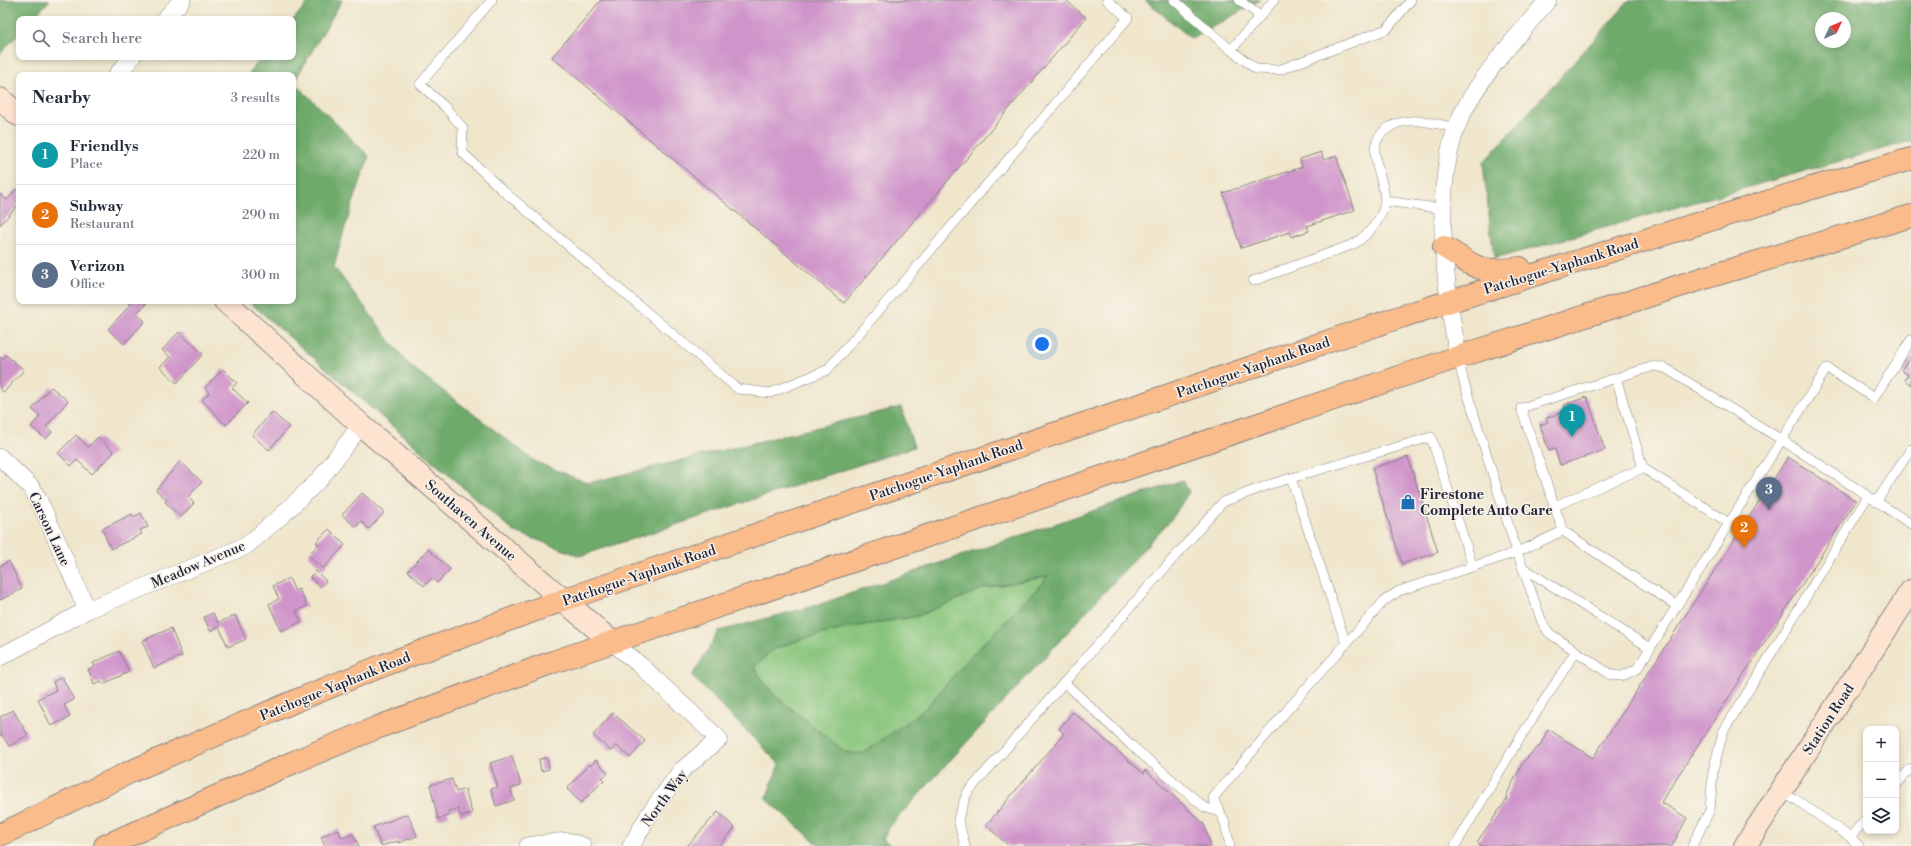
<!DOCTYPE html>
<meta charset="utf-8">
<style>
:root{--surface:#fff;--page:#f6f6f7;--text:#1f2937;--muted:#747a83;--line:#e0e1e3;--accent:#1f6fb2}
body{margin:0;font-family:"Libre Bodoni",serif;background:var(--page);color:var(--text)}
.controls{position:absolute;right:12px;bottom:12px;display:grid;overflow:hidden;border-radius:8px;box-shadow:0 2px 6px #0003}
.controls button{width:36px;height:36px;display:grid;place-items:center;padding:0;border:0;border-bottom:1px solid var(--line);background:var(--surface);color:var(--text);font:20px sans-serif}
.compass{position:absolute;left:1815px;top:12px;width:36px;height:36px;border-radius:50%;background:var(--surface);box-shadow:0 2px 6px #0003;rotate:46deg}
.you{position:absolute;left:1042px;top:344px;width:14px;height:14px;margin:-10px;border:3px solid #fff;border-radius:50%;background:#1a73e8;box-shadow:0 0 0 6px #1a73e833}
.badge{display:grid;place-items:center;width:26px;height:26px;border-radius:50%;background:var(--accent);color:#fff;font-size:13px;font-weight:700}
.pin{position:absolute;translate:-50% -33px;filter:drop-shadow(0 1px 2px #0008)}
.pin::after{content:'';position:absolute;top:21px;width:14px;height:12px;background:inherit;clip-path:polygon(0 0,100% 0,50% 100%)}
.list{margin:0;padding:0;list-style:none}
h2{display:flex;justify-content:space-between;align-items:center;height:52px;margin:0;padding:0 16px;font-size:17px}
h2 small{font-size:13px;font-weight:400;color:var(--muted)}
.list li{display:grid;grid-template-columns:26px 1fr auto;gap:12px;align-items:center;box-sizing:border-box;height:60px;padding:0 16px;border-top:1px solid var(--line)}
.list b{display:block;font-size:15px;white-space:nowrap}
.list p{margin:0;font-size:13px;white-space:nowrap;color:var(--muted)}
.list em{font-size:13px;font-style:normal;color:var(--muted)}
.icon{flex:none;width:22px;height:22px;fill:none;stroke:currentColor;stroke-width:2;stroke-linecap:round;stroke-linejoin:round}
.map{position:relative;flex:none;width:1911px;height:846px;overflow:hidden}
.search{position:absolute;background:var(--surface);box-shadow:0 2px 6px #0003;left:16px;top:16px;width:280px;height:44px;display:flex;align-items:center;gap:10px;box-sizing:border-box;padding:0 14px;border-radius:8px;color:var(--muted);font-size:15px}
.panel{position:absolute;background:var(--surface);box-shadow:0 2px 6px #0003;left:16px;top:72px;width:280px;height:232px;border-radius:8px}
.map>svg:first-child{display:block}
.green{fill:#88c57b;stroke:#55745b}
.forest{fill:#6eaa6b;stroke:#486653;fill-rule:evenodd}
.building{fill:#cf94ca}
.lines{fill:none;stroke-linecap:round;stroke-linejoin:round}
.lane-casing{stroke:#888484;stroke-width:10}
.street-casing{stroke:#888484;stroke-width:18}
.secondary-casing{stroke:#888484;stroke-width:24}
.primary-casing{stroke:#888484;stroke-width:24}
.lane{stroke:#fff;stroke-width:9}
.street{stroke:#fff;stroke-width:17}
.secondary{stroke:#fde4d1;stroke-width:22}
.primary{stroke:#fabc8b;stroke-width:22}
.labels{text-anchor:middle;stroke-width:3;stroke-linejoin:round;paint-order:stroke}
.street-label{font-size:14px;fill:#22223b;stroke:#f7f3e8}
.poi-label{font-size:14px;font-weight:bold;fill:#22223b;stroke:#f7f3e8;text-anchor:start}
</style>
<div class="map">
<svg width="1911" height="846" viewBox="0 0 1911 846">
<rect width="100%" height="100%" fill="#f7f3e8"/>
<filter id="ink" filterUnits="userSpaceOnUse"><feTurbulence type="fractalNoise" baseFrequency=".025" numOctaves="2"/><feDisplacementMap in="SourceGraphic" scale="8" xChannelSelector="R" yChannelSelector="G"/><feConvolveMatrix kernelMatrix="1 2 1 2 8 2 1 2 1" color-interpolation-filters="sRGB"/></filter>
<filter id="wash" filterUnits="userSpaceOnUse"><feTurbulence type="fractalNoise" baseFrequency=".012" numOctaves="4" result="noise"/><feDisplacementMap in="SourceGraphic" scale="16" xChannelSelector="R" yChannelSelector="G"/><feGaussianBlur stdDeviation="0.9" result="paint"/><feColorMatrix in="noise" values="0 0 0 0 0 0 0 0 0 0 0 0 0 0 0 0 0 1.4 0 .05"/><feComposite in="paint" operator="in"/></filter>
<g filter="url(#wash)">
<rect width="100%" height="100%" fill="#efe6cc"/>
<!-- green -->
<polygon class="green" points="1050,576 966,661 926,708 864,753 847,754 774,695 754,668 770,651 799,640 852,627 918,616 984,588"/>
<!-- forest -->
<g class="forest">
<polygon points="0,0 50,0 32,19 19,19 19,33 0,54"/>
<polygon points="310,0 342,0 294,82 369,156 345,227 334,267 408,364 536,462 588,483 901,407 914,447 580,556 513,531 248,301 293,301 293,75 248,75 262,57 293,57 293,20"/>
<polygon points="1145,0 1260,0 1192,39"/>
<path d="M1630 0H1911V141L1494 259 1483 163ZM1821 18H1845V42H1821Z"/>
<path d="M1183 480 1189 492 1173 517 891 825 883 839 891 846H820L766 799 779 764 692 676 719 631 817 605ZM1049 576 966 661 926 708 864 753H847L774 695 754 668 770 651 799 640 852 627 918 616 984 588Z"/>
</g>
<g id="blocks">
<!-- building -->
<g class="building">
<polygon points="601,0 1066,0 1086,18 844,303 552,57"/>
<polygon points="1321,152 1324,160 1336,156 1355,210 1307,226 1309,231 1291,237 1290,232 1241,248 1223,193 1302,167 1300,159"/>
<polygon points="16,189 19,192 19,204 0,225 0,194 7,200"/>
<polygon points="128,301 143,301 146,304 137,313 145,321 124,344 108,329 131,304"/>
<polygon points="179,332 203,354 177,383 160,367 170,357 162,350"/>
<polygon points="6,355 24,370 4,392 0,389 0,357 3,359"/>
<polygon points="1911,356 1911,385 1905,380 1908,375 1901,370"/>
<polygon points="223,369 237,383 232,388 248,403 226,425 202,400 209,393 205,388"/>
<polygon points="51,387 68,401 46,427 52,432 46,439 31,427 40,416 32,409"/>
<polygon points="1587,397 1605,450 1560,465 1555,449 1549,451 1540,425 1548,422 1546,418 1566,411 1564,405"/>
<polygon points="272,412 289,427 269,450 252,435"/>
<polygon points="76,435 88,447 98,437 114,452 92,474 77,460 71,466 58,453"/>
<polygon points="1408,457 1438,552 1402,564 1372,468"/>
<polygon points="1788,457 1856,501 1661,802 1687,818 1672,846 1482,846 1477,842 1507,799 1506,796 1523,762 1541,744 1548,729 1593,758"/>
<polygon points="180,461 202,482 188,497 194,503 181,517 165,502 167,500 156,490"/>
<polygon points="362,493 384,513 369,529 361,521 356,527 342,515"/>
<polygon points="141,513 148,527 140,530 142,534 111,549 102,529 132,514 133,517"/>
<polygon points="329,529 345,545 323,569 308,555 319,544 316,542"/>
<polygon points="428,549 450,569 437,583 432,578 424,586 408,571"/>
<polygon points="9,561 22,589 0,600 0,566"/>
<polygon points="316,571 326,581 320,587 310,577"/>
<polygon points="289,578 295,591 299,589 307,606 296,611 301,622 281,631 269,604 279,599 273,586"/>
<polygon points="213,613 218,623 235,615 246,639 228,647 219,627 210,631 204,617"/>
<polygon points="171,628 182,656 154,668 142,641"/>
<polygon points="119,651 129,672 103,684 101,681 94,684 88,669 95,666 93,663"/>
<polygon points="62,677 74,700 64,705 70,717 51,726 38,699 56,690 53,682"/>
<polygon points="13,710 28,735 9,746 2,735 0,736 0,717"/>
<polygon points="1073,712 1144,774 1145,770 1204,824 1211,846 1009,846 986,825 1064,734 1059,729"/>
<polygon points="613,713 645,741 630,758 616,745 611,751 593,735"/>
<polygon points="512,756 521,785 511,789 514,800 496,806 491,789 498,787 490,763"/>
<polygon points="547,758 549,769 541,771 539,759"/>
<polygon points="596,760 608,773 602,778 604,780 581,803 567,789 589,764 590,766"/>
<polygon points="452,779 456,792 465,789 472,813 460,816 458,809 448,811 449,816 438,819 430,785"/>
<polygon points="718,812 735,828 719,846 687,846"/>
<polygon points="408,814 417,836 398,843 398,841 381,846 373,827"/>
<polygon points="338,829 342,838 353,834 359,846 325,846 321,837"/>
</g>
</g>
</g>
<g filter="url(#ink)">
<use href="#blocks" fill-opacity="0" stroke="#888484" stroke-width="1"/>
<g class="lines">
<!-- lane casing -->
<g class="lane-casing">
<g id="lane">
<polyline points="492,0 420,84 445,107 463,128 462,152 501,189 738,389 770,393 827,370 916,268 1128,18 1107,0"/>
<polyline points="1174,0 1231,50"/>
<polyline points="1239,0 1260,16"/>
<polyline points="1274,0 1231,50 1256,69 1279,70 1387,29 1411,0"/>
<polyline points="1385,201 1444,209"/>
<path d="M1253 281 1354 244C1368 235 1383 219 1385 201 1385 187 1376 168 1375 153 1374 145 1378 136 1384 131 1405 113 1432 123 1457 128"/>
<polyline points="1458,357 1463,379 1517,552 1542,622 1549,633 1611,675 1622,676 1637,669 1827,368 1874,398 1911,340"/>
<polyline points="1643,468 1729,523"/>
<polyline points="1291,478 1346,644"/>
<polyline points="1876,502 1911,449"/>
<polyline points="1555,506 1643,468 1616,378"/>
<polyline points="1563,531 1677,606"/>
<polyline points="1522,567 1650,648"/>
<polyline points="1064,682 1131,745 1204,807 1219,812"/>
<polyline points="1896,785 1911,768"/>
<polyline points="1780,792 1798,801 1850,837"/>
<polyline points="965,846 958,819 967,793 1223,502 1271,484 1431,437 1473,567"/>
<polyline points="1230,846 1225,823 1213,798 1295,701 1384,601 1399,591 1517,552 1563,531 1521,408 1654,366 1665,368 1782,440 1911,524"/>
<polyline points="1455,846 1518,741 1576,651"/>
<polyline points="1692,846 1710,810 1713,771 1723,732 1868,496"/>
<polyline points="1859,846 1850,837 1866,819"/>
</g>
</g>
<!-- street casing -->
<g class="street-casing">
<g id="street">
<polyline points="165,19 182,0"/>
<polyline points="117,75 132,57"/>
<path d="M1458 357C1445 284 1429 179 1464 110 1485 70 1519 35 1548 0"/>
<polyline points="0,457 32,488 44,511 87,610"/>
<polyline points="613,643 640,665 719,739 681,771 650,813 631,846"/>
<polyline points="0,657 87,610 246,546 279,518 319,480 361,425"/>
<polyline points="528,846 566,841 583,846"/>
</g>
</g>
<!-- secondary casing -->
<g class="secondary-casing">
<g id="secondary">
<polyline points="0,99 19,115"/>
<polyline points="225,301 361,425 613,643"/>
<polyline points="1745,846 1911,591"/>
</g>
</g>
<!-- primary casing -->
<g class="primary-casing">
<g id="primary">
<path d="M1444 247C1477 268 1479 274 1520 268"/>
<polyline points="0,835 132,771 300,699 384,665 563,600 1403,316 1815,187 1911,159"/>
<polyline points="105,846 294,762 376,728 553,662 1458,357 1704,278 1911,216"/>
</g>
</g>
<!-- lane -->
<use href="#lane" class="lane"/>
<!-- street -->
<use href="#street" class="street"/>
<!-- secondary -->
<use href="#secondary" class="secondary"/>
<!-- primary -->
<use href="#primary" class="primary"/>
</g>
</g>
<!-- icons -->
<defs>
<g id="shop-bare" transform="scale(1.2)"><path d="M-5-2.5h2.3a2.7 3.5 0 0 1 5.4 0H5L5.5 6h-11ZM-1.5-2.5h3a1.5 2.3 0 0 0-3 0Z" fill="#1f6fb2" stroke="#f7f3e8" stroke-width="2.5" paint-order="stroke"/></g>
</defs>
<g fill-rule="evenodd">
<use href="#shop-bare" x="1408" y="502"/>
</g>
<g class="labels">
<!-- street labels -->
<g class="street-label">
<text transform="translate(1561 266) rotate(-17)" y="5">Patchogue-Yaphank Road</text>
<text transform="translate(1253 367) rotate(-19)" y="5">Patchogue-Yaphank Road</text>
<text transform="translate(946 470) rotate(-19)" y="5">Patchogue-Yaphank Road</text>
<text transform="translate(471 520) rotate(41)" y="5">Southaven Avenue</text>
<text transform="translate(50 529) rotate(65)" y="5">Carson Lane</text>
<text transform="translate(198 564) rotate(-23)" y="5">Meadow Avenue</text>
<text transform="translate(639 575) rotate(-19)" y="5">Patchogue-Yaphank Road</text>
<text transform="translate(335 686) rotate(-22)" y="5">Patchogue-Yaphank Road</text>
<text transform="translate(1828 719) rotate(-57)" y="5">Station Road</text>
<text transform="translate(664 798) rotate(-54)" y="5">North Way</text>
</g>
<!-- poi labels -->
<g class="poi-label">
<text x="1420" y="499">Firestone<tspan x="1420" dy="16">Complete Auto Care</tspan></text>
</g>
</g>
</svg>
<div class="controls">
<button>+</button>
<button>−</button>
<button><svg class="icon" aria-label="layers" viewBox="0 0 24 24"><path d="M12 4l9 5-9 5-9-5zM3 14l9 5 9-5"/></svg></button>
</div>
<svg class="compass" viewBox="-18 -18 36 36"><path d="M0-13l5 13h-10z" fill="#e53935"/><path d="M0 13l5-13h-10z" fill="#747a83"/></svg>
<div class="you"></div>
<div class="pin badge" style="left:1572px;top:437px;background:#0f9aa8">1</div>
<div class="pin badge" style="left:1744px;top:548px;background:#e8710a">2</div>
<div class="pin badge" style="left:1769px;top:510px;background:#5c6f8a">3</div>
<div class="search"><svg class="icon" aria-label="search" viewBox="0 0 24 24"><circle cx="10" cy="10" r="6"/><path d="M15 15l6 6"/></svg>Search here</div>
<section class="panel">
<h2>Nearby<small>3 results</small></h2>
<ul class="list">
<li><span class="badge" style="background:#0f9aa8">1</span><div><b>Friendlys</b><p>Place</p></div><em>220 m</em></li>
<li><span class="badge" style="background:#e8710a">2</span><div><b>Subway</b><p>Restaurant</p></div><em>290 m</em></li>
<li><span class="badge" style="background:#5c6f8a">3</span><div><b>Verizon</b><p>Office</p></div><em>300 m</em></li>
</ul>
</section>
</div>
